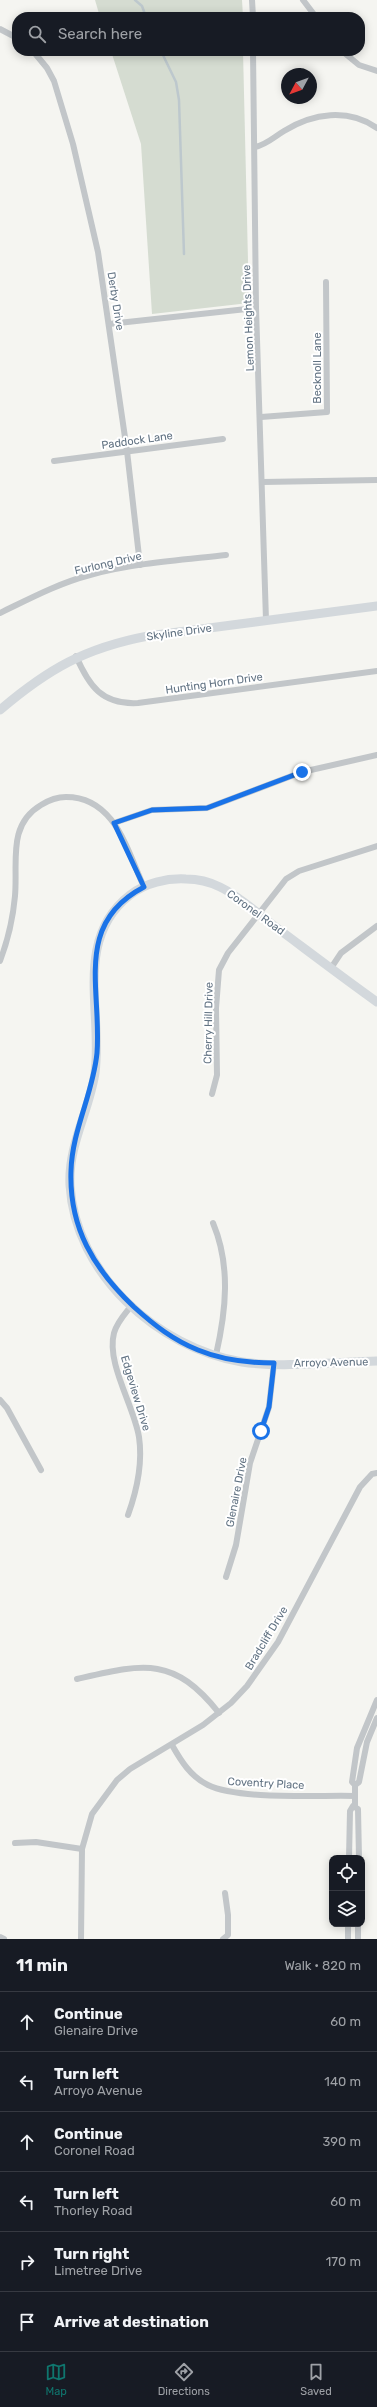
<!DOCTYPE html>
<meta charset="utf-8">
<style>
:root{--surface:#171b24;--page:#242831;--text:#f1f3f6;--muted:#9ea1a6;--line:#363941;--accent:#0f766e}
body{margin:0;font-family:Rubik,sans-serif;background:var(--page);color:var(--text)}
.controls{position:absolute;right:12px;bottom:12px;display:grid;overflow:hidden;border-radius:8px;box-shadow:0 2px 10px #0003}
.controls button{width:36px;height:36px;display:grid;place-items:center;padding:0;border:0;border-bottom:1px solid var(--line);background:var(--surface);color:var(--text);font:20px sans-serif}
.compass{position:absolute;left:281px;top:68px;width:36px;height:36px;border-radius:50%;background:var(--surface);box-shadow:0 2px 10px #0003;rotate:229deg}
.stop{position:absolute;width:12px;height:12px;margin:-9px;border:3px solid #1a73e8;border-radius:50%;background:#fff}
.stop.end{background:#1a73e8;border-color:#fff;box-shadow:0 1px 4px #0008}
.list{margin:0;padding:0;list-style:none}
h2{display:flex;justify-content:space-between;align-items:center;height:52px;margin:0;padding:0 16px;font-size:17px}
h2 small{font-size:13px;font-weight:400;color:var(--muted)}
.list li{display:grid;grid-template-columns:26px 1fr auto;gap:12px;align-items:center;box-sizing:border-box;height:60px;padding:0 16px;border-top:1px solid var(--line)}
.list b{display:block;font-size:15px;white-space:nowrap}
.list p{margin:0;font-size:13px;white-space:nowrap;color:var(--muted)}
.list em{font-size:13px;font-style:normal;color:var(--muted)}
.icon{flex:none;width:22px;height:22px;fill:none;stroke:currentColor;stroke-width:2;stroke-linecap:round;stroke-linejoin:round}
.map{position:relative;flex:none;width:377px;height:1939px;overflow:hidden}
.search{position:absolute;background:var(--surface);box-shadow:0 2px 10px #0003;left:12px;right:12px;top:12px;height:44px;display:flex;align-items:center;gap:10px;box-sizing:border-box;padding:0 14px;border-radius:16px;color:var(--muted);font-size:15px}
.sheet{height:412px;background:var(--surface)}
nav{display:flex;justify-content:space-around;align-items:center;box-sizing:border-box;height:56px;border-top:1px solid var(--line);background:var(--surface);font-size:11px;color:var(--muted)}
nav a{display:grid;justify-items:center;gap:2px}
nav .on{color:var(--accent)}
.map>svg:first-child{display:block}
.green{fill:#d5dcd1}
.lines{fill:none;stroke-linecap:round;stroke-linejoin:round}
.stream{stroke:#bdc8cd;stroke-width:2.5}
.street{stroke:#c2c6c9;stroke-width:6}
.secondary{stroke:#d3d8dc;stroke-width:9}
.route{stroke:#1a73e8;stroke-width:5}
.labels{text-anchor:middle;stroke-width:4;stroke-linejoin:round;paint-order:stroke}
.street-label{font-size:11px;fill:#627383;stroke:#fff}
</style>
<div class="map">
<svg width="377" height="1939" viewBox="0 0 377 1939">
<rect width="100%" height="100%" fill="#f5f5f1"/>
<!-- green -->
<g class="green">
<polygon points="95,0 242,0 243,17 100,17"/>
<polygon points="111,51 243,51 249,303 152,314 141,144"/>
</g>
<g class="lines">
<!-- stream -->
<g class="stream">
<polyline points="135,0 142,6 146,17"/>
<polyline points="161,51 176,82 179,100 184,254"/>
</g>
<!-- street -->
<g class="street">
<polyline points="252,0 253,17"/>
<polyline points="303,0 316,17"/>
<polyline points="0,29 17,38"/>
<polyline points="33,51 47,68 54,81 73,144 98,252 127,451 140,565"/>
<polyline points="253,51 256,308 266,620"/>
<polyline points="342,51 359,65 377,71"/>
<path d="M255 147C266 145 274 137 284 131 313 113 348 108 377 128"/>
<polyline points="109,324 256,308"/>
<polyline points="261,417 327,412 326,282"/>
<polyline points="54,461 223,439"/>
<polyline points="263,482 377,480"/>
<path d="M0 613C29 599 59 583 90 575 134 563 181 560 226 555"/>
<path d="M76 656C89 686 102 705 138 703L377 671"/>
<polyline points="114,823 152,810 207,808 302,772 377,755"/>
<path d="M0 961C8 940 13 918 15 896 18 862 7 825 41 805 49 800 57 797 66 797 115 797 127 850 144 887"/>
<polyline points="331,968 341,953 377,926"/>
<polyline points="212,1094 217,1075 216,1008 219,970 228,953 286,879 299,871 377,846"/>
<path d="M213 1223C231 1266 226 1311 216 1355"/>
<polyline points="0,1400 7,1408 41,1470"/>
<path d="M128 1515C137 1490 143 1464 139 1437 134 1406 106 1363 114 1333 117 1322 125 1314 132 1305"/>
<polyline points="226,1577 236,1545 250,1463 269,1407 274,1363"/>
<path d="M77 1679C143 1664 173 1655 219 1713"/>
<path d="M172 1745C181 1761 191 1777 208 1785 239 1800 318 1795 355 1796"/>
<polyline points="355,1785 359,1782 367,1742 377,1718"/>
<polyline points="355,1807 355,1785 352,1782 357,1748 377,1700"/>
<polyline points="15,1843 36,1842 82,1849"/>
<polyline points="349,1858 350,1811 353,1806 358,1809 359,1858"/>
<polyline points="0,1937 4,1939"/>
<polyline points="81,1939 82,1849 92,1814 117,1780 130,1769 203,1725 231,1703 247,1686 278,1642 360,1487 372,1474 377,1473"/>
<polyline points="223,1939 228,1935 228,1915 225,1893"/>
<polyline points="348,1939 348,1924"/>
<polyline points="358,1939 358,1924"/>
</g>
<!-- secondary -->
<g class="secondary">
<path d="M0 710C48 669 85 648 148 636L377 606"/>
<path d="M377 1002C342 977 308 951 273 925 256 912 239 896 220 887 210 882 198 879 186 879 167 878 145 883 130 895 73 939 103 1013 95 1073 89 1112 68 1145 70 1185 75 1274 158 1348 242 1362 281 1368 337 1362 377 1361"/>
</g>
</g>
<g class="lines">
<!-- route -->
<path class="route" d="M261 1431 269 1407 274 1363C248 1363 222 1360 198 1350 173 1340 154 1325 134 1307 94 1269 69 1228 71 1171 72 1130 93 1094 97 1053 102 990 73 924 144 887L114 823 152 810 207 808 302 772"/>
</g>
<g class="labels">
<!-- street labels -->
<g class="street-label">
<text transform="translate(116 301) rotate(81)" y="4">Derby Drive</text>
<text transform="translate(248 318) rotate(-92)" y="4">Lemon Heights Drive</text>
<text transform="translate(317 368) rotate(-90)" y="4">Becknoll Lane</text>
<text transform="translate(137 440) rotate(-8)" y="4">Paddock Lane</text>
<text transform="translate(108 563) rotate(-13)" y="4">Furlong Drive</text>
<text transform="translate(179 632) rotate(-8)" y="4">Skyline Drive</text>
<text transform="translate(214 683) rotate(-8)" y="4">Hunting Horn Drive</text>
<text transform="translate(256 912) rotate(36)" y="4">Coronel Road</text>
<text transform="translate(208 1023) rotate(-89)" y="4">Cherry Hill Drive</text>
<text transform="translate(331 1362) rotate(-1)" y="4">Arroyo Avenue</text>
<text transform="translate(136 1393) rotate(73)" y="4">Edgeview Drive</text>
<text transform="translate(236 1492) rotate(-79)" y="4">Glenaire Drive</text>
<text transform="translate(266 1638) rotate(-59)" y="4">Bradcliff Drive</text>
<text transform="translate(266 1783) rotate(3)" y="4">Coventry Place</text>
</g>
</g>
</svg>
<div class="controls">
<button><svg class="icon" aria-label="locate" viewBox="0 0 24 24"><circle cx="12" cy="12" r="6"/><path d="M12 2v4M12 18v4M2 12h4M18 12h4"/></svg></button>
<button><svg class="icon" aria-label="layers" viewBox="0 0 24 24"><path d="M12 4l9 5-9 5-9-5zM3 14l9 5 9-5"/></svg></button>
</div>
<svg class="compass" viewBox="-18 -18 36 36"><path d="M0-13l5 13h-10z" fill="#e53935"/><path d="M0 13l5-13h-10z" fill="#9ea1a6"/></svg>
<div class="stop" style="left:261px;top:1431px"></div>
<div class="stop end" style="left:302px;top:772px"></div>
<div class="search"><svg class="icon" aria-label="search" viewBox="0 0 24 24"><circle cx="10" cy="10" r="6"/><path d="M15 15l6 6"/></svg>Search here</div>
</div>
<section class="sheet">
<h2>11 min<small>Walk · 820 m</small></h2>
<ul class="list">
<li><svg class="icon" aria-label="ahead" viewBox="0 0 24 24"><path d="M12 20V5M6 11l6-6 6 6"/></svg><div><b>Continue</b><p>Glenaire Drive</p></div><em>60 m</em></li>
<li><svg class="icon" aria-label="left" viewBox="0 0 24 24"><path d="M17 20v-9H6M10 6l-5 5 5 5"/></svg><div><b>Turn left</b><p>Arroyo Avenue</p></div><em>140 m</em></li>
<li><svg class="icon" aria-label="ahead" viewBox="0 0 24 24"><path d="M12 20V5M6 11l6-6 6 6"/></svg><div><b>Continue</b><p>Coronel Road</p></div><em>390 m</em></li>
<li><svg class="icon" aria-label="left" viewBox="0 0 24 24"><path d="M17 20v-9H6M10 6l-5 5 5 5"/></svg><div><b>Turn left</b><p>Thorley Road</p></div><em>60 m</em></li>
<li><svg class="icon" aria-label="right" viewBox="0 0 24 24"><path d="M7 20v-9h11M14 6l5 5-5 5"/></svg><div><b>Turn right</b><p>Limetree Drive</p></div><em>170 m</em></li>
<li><svg class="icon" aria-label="arrive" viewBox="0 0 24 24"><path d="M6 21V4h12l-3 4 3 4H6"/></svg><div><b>Arrive at destination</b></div></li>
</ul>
</section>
<nav>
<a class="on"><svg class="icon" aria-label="map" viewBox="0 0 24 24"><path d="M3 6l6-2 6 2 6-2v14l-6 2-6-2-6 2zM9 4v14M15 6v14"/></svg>Map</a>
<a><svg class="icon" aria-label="directions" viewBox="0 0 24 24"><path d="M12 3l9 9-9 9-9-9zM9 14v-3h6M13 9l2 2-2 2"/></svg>Directions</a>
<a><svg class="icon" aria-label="saved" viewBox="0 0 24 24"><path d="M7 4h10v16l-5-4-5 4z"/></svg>Saved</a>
</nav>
